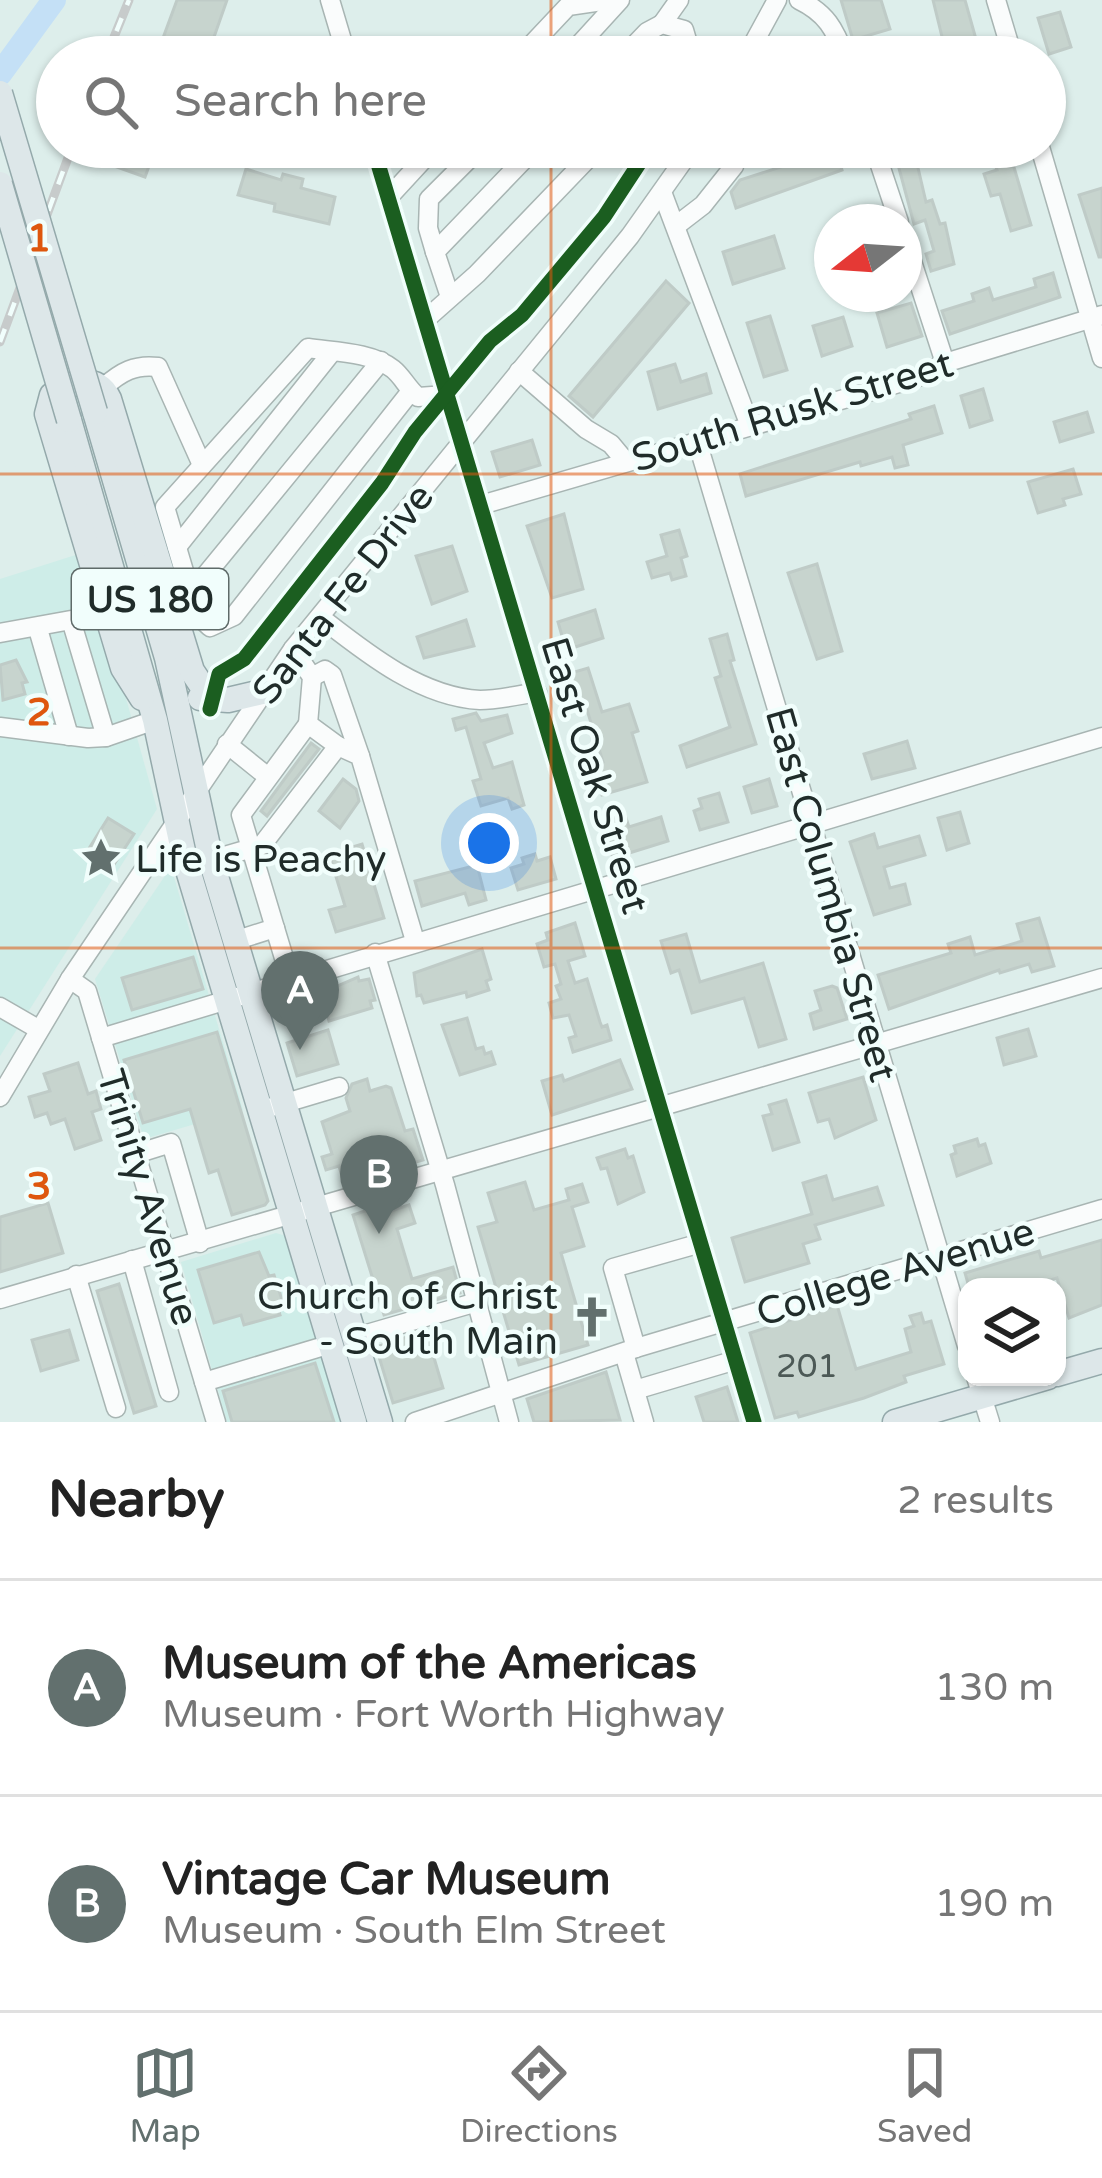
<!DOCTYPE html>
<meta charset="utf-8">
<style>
:root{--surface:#fff;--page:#f2f2f2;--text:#222;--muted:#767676;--line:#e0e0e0;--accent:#62706e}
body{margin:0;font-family:"Varela Round",sans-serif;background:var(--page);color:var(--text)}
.controls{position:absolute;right:36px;bottom:36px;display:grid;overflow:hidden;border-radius:24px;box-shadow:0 3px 9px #0004}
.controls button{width:108px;height:108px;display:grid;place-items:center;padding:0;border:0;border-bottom:3px solid var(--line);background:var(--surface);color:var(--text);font:60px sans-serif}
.compass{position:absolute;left:814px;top:204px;width:108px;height:108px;border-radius:50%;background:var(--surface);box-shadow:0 3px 9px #0004;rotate:253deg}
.you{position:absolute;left:489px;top:843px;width:42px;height:42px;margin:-30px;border:9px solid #fff;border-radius:50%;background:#1a73e8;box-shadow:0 0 0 18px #1a73e833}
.badge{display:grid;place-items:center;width:78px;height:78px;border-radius:50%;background:var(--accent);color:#fff;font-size:39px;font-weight:700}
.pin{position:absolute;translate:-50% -99px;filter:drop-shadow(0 3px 6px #0008)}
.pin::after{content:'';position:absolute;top:63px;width:42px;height:36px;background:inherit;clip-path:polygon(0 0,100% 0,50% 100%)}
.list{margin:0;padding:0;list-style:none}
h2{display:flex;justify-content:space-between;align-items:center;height:156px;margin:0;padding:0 48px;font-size:51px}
h2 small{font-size:39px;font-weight:400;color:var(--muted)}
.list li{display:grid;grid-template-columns:78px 1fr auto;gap:36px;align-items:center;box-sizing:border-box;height:216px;padding:0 48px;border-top:3px solid var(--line)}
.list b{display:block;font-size:45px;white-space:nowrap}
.list p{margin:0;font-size:39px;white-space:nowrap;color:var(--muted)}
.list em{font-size:39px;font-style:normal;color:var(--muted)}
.icon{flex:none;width:66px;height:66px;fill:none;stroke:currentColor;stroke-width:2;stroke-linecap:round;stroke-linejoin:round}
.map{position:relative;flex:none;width:1102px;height:1422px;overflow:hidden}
.search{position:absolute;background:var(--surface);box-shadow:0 3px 9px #0004;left:36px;right:36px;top:36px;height:132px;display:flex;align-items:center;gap:30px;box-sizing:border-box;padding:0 42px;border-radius:66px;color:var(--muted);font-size:45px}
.sheet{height:588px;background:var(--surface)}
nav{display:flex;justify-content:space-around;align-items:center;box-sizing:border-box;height:168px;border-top:3px solid var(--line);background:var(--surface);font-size:33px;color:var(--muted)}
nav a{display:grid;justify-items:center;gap:6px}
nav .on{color:var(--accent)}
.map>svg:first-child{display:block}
.built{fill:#ceede8}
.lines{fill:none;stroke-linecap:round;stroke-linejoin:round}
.river{stroke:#c4e0f6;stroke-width:24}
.building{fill:#c7d4ce;stroke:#bfcbc7;stroke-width:3}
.minor-casing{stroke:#a8b5b3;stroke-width:21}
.major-casing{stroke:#94a9ab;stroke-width:27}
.minor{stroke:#fafcfc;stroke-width:18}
.major{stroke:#dde7e9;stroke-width:24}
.rail-casing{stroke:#c7cbcb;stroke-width:9}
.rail{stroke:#f1fefc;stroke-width:4.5;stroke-dasharray:14;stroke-linecap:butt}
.major-bridge-casing{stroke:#94a9ab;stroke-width:27;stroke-linecap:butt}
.major-bridge{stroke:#dde7e9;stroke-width:24}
.cycleway-casing{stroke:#f1fefc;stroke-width:22}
.cycleway{stroke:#1b5e20;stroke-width:15}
.grid{fill:none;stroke:#de570e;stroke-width:3;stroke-opacity:0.55}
.labels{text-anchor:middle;stroke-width:9;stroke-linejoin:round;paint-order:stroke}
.number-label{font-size:33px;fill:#4c5956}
.shield{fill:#f1fefc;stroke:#5f6b69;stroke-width:3}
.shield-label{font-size:36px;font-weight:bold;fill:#202c2a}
.street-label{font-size:39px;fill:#202c2a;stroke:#f1fefc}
.poi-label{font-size:39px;fill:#202c2a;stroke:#f1fefc;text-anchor:start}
.grid-label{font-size:39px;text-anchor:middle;font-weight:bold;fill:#de570e;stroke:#f1fefc;stroke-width:9;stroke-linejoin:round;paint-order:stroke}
</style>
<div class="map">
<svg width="1102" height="1422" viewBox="0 0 1102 1422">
<rect width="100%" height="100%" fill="#ddeeeb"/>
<!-- built -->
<g class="built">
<polygon points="85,552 157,809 0,1056 0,579"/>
<polygon points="171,867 243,1110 144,1139 95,979"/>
<polygon points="276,1233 286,1236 345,1422 227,1422 181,1262"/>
</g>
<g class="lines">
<!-- river -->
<polyline class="river" points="0,74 54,0"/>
</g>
<!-- building -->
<g class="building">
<polygon points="177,0 227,0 207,57 156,57"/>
<polygon points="841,0 881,0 890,29 853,40"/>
<polygon points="933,0 965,0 981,57 947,57"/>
<polygon points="1060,12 1071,47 1049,54 1038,18"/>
<polygon points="124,147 156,147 145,177 117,167"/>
<polygon points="781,147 835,147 842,170 736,208 731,192 740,180 787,165"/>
<polygon points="989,147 1008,147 1031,225 1011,231 1000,194 991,196 984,174 997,170"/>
<polygon points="915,155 926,202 932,200 940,224 945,223 954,264 931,271 926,254 934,251 925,220 914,224 897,161"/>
<polygon points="246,169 281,180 283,174 303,179 301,188 335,197 329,224 274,211 275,204 238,195"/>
<polygon points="1102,188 1102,257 1099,257 1079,195"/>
<polygon points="774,236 784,268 733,284 723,252"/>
<polygon points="1053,273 1060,297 950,334 942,311 974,301 972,294 989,288 993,300 1036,287 1034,279"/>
<polygon points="666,281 689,303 593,417 569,396"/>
<polygon points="911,303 922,336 887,347 877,313"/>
<polygon points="770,316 787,370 764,377 747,323"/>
<polygon points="843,317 852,346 822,356 813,326"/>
<polygon points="675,364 681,382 706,374 711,393 658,409 648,372"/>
<polygon points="983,389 992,420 970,427 961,396"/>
<polygon points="934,406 942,433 903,445 908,465 895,468 892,457 861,466 860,462 746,496 740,474 911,419 909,414"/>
<polygon points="1087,412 1093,432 1060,442 1054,422"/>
<polygon points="532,440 540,465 500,477 492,452"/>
<polygon points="1073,469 1081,494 1063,499 1065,505 1038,513 1028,482"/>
<polygon points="564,514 583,589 552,598 527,526"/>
<polygon points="679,530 687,556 681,558 686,576 672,580 670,573 652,578 647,562 667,556 661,535"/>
<polygon points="452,546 467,591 432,604 416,556"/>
<polygon points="817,564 842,651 817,659 788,573"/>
<polygon points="595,610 603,638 566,650 558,622"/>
<polygon points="466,620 474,646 424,658 417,637"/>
<polygon points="727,634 734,660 730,661 756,744 687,767 680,746 730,727 715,678 721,676 710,639"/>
<polygon points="16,660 27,682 22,683 25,694 3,700 0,665"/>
<polygon points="588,668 602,712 629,704 638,731 632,733 647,782 602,795 593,765 603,762 584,700 572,703 564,675"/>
<polygon points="476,713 481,721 507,715 512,733 484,743 493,768 512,762 524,805 512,809 508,798 481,806 473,781 481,779 466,727 456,730 453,719"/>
<polygon points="907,741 915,768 872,779 864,754"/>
<polygon points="311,743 319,749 267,816 261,811"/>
<polygon points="343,779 356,789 359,801 340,828 319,811"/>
<polygon points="769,779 777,806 752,813 744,787"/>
<polygon points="719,793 728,822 700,830 694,811 702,808 699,799"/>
<polygon points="624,812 629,827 661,817 668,841 613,858 601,819"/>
<polygon points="960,812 969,843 947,850 938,818"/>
<polygon points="108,818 134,834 113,866 88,850"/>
<polygon points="874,834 878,848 919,836 925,855 884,867 890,888 905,884 910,904 874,915 850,842"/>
<polygon points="362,844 384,918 336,932 329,910 345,906 329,854"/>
<polygon points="535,854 537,861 550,857 556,879 518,890 511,868 524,864 522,858"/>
<polygon points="477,865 486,900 469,905 465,893 422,906 415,881"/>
<polygon points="1039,918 1054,966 1032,972 1029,964 1000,973 999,970 889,1009 878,975 951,953 948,944 970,937 975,955 1022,941 1017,924"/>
<polygon points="575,923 585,956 568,961 575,983 587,979 600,1022 602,1027 607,1025 611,1040 573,1052 569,1038 576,1036 569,1015 553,1018 549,1003 561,999 556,986 561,984 555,964 544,967 537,944 548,940 546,933"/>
<polygon points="686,934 700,982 763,963 786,1039 759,1047 744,998 692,1013 679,970 671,973 661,941"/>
<polygon points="482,949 491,979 486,981 489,990 467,997 466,992 424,1003 421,995 417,996 414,973"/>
<polygon points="193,957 203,989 132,1010 122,978"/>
<polygon points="358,977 359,981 369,979 375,1000 370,1001 372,1008 329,1021 321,993"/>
<polygon points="832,986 837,988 847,1019 814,1029 810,1014 821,1010 815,991"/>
<polygon points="467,1018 476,1049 483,1047 485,1054 491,1052 495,1064 460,1075 442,1025"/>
<polygon points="1028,1029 1036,1056 1004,1065 997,1038"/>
<polygon points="328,1030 338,1064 297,1076 287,1043"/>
<polygon points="217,1032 268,1201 265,1205 232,1215 218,1170 209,1173 190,1109 143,1123 124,1060"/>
<polygon points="620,1060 632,1089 552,1115 542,1081 562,1075 564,1081"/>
<polygon points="78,1063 88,1094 96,1091 101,1109 92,1112 101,1140 75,1149 65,1119 51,1124 47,1113 35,1117 29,1097 50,1091 44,1074"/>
<polygon points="863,1077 876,1120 835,1138 829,1119 818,1122 809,1093"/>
<polygon points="367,1079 370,1091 386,1086 391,1088 405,1131 413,1129 423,1160 344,1183 339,1166 326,1170 322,1157 332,1154 322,1122 350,1111 346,1098 352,1084"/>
<polygon points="786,1100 799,1142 773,1150 763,1116 772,1114 769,1105"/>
<polygon points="977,1139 979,1146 985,1144 991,1163 957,1176 951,1155 956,1153 954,1146"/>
<polygon points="625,1149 628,1158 633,1156 644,1192 618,1204 607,1168 601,1169 597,1158"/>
<polygon points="826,1176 833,1200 877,1187 883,1205 815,1225 820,1239 803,1244 809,1263 745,1282 732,1238 812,1214 803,1183"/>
<polygon points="525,1182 534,1210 569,1200 566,1189 582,1184 588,1202 572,1207 584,1246 561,1253 588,1345 519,1365 478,1227 497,1222 488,1193"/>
<polygon points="48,1203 63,1253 0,1272 0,1217"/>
<polygon points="389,1203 391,1211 409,1205 415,1223 397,1229 412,1279 453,1267 460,1293 384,1315 353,1215"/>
<polygon points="1102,1240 1102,1305 1069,1318 1057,1278 1029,1287 969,1287 965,1273 1039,1251 1041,1258"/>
<polygon points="259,1252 269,1276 274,1275 282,1300 276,1302 280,1315 244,1325 241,1315 214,1323 198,1270"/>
<polygon points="119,1284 156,1406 134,1413 97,1291"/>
<polygon points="837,1305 856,1369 911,1352 905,1329 914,1326 910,1316 921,1313 924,1323 931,1321 944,1364 904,1376 906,1382 864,1398 799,1417 797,1412 775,1418 750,1333"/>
<polygon points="69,1330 78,1360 41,1371 32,1340"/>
<polygon points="426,1331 443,1388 393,1403 376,1347"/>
<polygon points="315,1363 334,1422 232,1422 223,1391"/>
<polygon points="606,1372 620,1420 534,1422 527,1399"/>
<polygon points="727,1387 738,1422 704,1422 696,1397"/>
</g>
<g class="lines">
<!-- minor casing -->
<g class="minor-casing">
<g id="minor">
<polyline points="330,0 347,57"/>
<path d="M799 0C826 13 835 29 845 57"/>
<polyline points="996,0 1013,57"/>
<polyline points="662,24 679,0"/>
<polyline points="520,57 568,6 609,0"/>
<polyline points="568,57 620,0"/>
<polyline points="623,57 647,32 662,24 684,30 689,47 683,57"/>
<polyline points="746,57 777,0"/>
<polyline points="373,147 754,1422"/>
<polyline points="874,147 899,222"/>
<polyline points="1040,147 1102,358"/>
<polyline points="662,192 750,426"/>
<polyline points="388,198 435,147"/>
<polyline points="677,225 703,205 734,166 730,147"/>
<polyline points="904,237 945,363"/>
<polyline points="435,252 428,228 429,199 481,147"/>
<polyline points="450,297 435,252 536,147"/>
<polyline points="425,320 477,274 599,147"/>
<polyline points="519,371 586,429 611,444 626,462"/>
<path d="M104 387C121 372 135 364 158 367L202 465"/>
<path d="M411 391 234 616 210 627 197 615 165 507 308 348C335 352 371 352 393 369 403 377 407 388 418 397L446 395"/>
<polyline points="697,441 967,1346"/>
<polyline points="481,505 916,378 945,363 1102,315"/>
<polyline points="177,547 332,352"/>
<polyline points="191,593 381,361"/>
<path d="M320 617C365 652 420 697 480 700 499 700 519 695 537 692"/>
<polyline points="38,629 69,736"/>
<polyline points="0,633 71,620 106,737"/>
<polyline points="312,677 325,670 332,675 360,756"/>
<polyline points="0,727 88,738 106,737 155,720"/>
<polyline points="227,744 268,777"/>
<polyline points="338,746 360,756 415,941"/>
<polyline points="211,860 262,845 338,746 308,724 312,677 293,649"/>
<polyline points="234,941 275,928"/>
<polyline points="375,953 445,1185 509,1422"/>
<polyline points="290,978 241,815 308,724"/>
<polyline points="70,979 87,991 216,1422"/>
<polyline points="0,1007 38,1029"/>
<polyline points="101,1038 1102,737"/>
<polyline points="0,1097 70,979 293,649 630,236 693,147"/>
<polyline points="272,1107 339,1087"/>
<polyline points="136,1154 171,1143 200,1243"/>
<polyline points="132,1260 169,1392"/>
<polyline points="76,1275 116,1408"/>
<polyline points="0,1299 1102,978"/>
<polyline points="353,1338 477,1302"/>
<polyline points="636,1348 613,1268 701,1243"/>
<polyline points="624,1353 644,1422"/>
<polyline points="976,1377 990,1422"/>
<polyline points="204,1382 331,1344"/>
<polyline points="635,1390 736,1360"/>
<polyline points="415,1422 636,1348 1102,1209"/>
</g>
</g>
<!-- major casing -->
<g class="major-casing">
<g id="major">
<polyline points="95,412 167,658 211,860 380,1422"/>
<polyline points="69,420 155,720 185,860 354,1422"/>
<path d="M142 698 123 668 47 414 52 395C72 381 98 374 109 399L192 671 212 701"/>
<polyline points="200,698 228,700 262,692"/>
<polyline points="1057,1374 1102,1361"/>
<polyline points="895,1422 1048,1377"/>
</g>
</g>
<!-- minor -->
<use href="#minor" class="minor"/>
<!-- major -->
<use href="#major" class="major"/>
<!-- rail casing -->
<g class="rail-casing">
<g id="rail">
<polyline points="106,57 129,0"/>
<polyline points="0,342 72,147"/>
</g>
</g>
<!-- rail -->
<use href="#rail" class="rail"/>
<!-- major-bridge casing -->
<g class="major-bridge-casing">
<g id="major-bridge">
<polyline points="0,93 95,412"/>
<polyline points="0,184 69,420"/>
</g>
</g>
<!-- major-bridge -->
<use href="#major-bridge" class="major-bridge"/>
<!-- cycleway casing -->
<g class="cycleway-casing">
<g id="cycleway">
<polyline points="373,147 754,1422"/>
<polyline points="210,709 219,674 244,659 382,483 415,432 490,341 522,315 604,217 650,147"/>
</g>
</g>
<!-- cycleway -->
<use href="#cycleway" class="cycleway"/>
</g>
<!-- grid -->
<path class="grid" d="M551 0V57M551 147V1422M0 474H1102M0 948H1102"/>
<!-- icons -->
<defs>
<g id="sight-bare" transform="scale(3.24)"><path d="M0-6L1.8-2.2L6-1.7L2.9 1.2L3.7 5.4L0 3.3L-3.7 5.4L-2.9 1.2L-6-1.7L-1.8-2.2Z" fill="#62706e" stroke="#f1fefc" stroke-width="2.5" paint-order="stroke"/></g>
<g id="church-bare" transform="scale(3.24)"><path d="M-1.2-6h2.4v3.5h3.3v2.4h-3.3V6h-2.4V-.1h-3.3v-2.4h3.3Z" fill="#62706e" stroke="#f1fefc" stroke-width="2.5" paint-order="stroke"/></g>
</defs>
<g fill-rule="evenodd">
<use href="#sight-bare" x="101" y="858"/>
<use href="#church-bare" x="592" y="1317"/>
</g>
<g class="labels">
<!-- number labels -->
<g class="number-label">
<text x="807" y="1377">201</text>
</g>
<!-- shield labels -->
<rect class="shield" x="72" y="569" width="156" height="60" rx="9"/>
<g class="shield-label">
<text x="150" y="612">US 180</text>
</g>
<!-- street labels -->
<g class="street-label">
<text transform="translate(792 410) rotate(-17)" y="14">South Rusk Street</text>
<text transform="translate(342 593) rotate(-52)" y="14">Santa Fe Drive</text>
<text transform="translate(596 775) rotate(73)" y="14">East Oak Street</text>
<text transform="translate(832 894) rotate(74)" y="14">East Columbia Street</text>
<text transform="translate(149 1197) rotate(73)" y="14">Trinity Avenue</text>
<text transform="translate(895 1271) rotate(-17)" y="14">College Avenue</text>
</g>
<!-- poi labels -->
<g class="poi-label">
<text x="135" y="872">Life is Peachy</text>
<text x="558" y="1309" text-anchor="end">Church of Christ<tspan x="558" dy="45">- South Main</tspan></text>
</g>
</g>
<g class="grid-label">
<text x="39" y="251">1</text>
<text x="39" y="725">2</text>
<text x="39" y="1199">3</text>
</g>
</svg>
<div class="controls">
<button><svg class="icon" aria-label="layers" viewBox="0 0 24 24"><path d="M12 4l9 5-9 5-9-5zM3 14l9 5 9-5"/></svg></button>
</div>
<svg class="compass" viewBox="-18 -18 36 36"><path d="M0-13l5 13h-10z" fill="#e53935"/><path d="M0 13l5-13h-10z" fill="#767676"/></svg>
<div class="you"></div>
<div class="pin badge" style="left:300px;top:1050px">A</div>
<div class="pin badge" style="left:379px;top:1234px">B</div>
<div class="search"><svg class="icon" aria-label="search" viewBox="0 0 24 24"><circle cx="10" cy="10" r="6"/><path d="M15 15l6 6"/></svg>Search here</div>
</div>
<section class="sheet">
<h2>Nearby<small>2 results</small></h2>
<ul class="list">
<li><span class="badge">A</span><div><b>Museum of the Americas</b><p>Museum · Fort Worth Highway</p></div><em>130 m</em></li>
<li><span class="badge">B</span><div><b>Vintage Car Museum</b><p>Museum · South Elm Street</p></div><em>190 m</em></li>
</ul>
</section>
<nav>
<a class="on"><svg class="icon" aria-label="map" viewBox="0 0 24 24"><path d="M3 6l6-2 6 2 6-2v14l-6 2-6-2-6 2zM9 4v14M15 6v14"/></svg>Map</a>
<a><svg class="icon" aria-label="directions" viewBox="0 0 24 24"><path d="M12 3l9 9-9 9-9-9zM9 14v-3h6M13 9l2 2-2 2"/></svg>Directions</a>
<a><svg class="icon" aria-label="saved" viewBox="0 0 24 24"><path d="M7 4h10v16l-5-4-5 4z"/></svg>Saved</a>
</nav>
